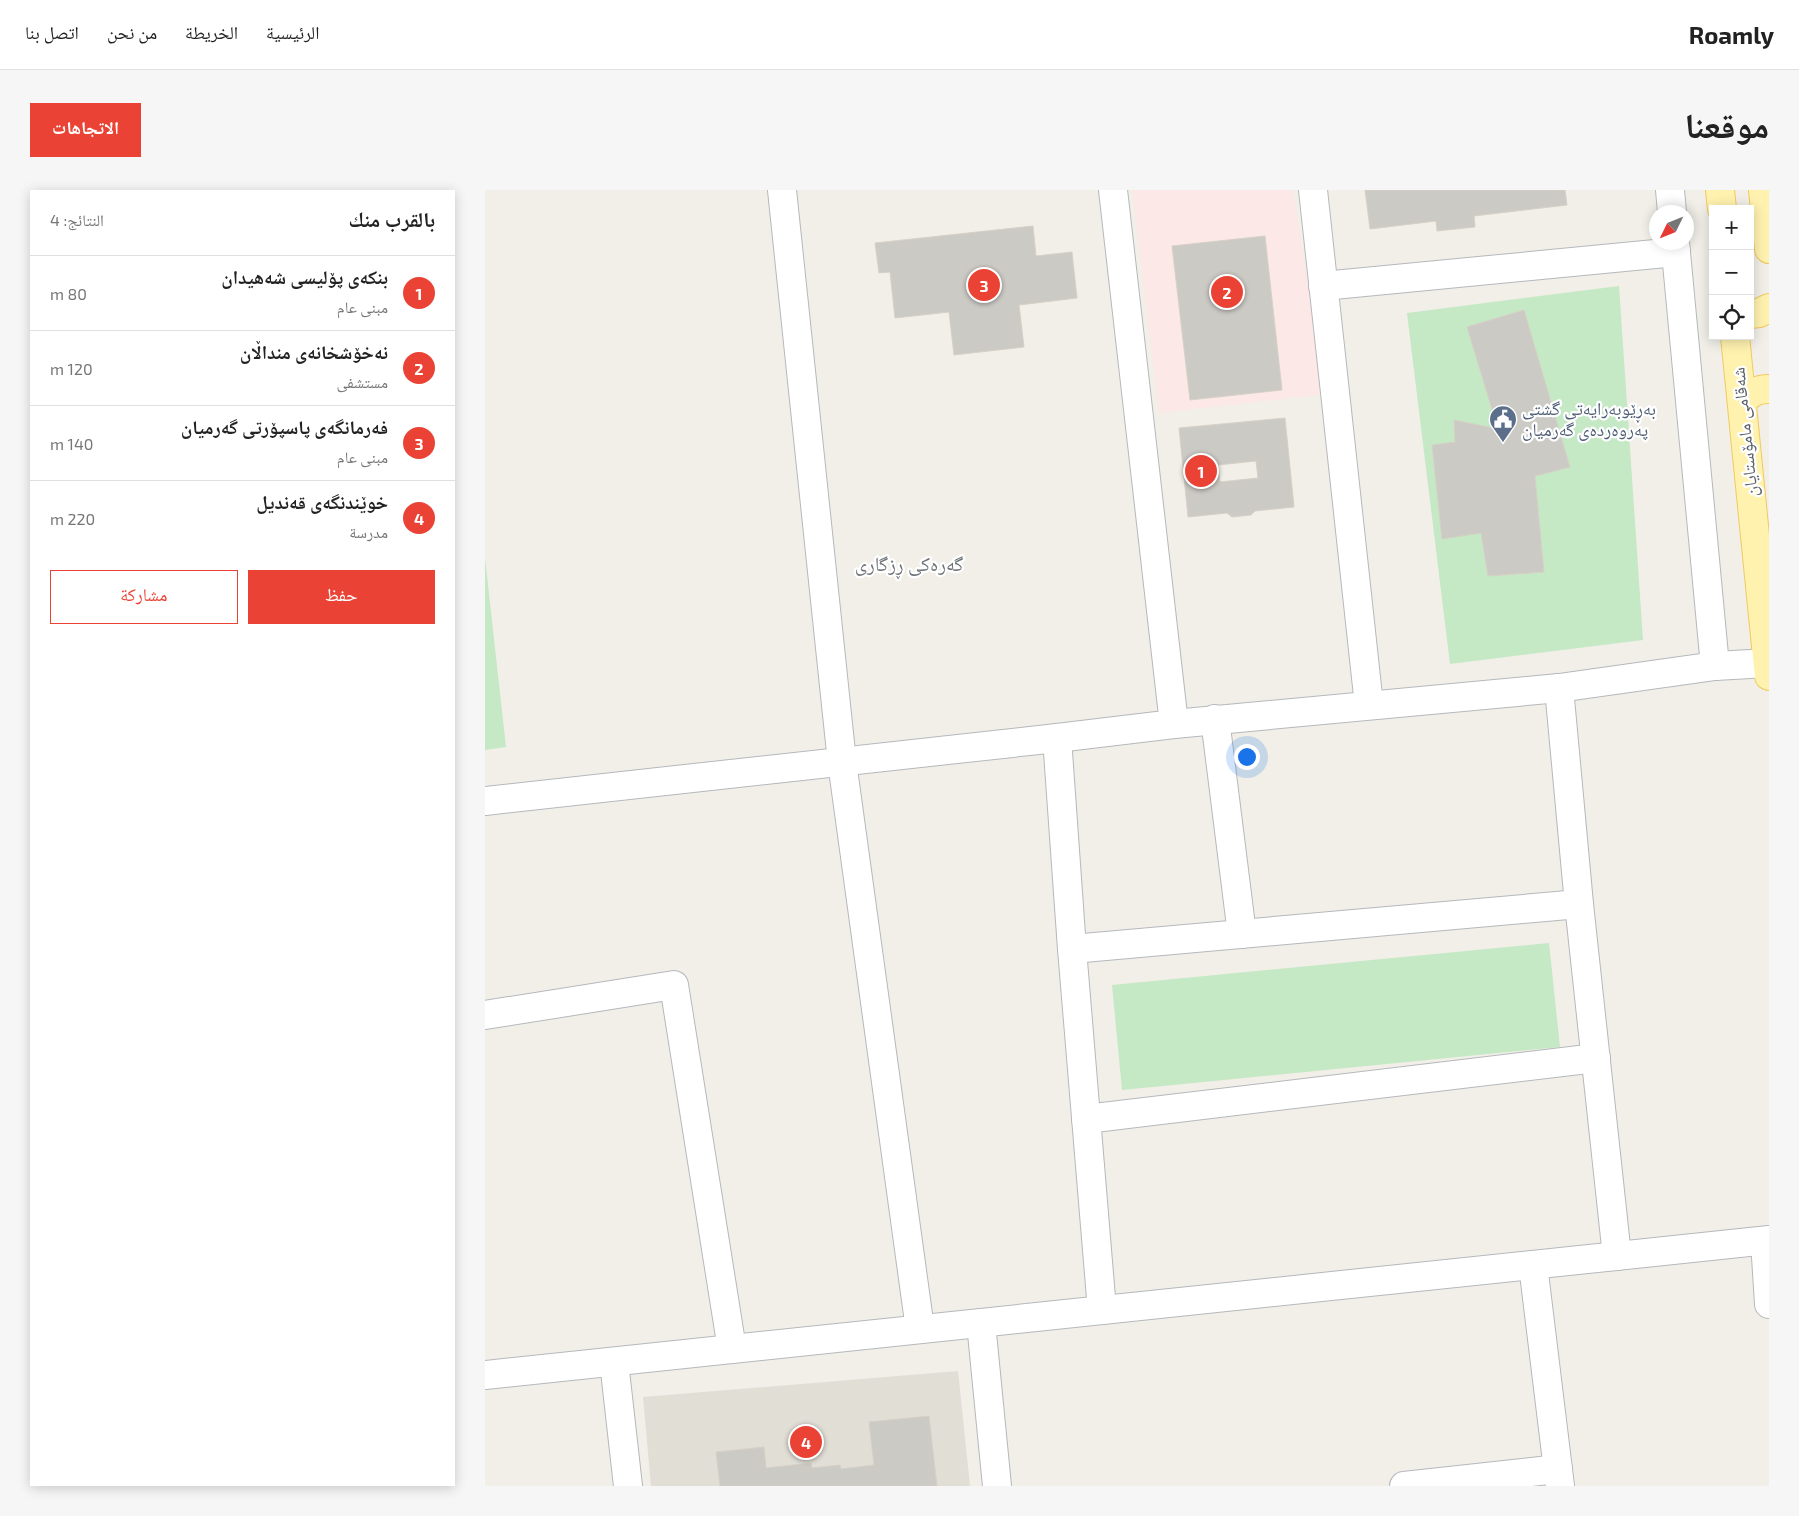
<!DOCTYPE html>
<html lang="ar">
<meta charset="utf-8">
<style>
:root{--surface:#fff;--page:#f6f6f6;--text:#222;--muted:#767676;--line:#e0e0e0;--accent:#ea4335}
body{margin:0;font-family:"Exo 2","Noto Naskh Arabic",sans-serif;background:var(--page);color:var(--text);direction:rtl}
.controls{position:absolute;right:15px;top:15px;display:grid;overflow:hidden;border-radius:0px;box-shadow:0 2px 12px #0003}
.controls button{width:45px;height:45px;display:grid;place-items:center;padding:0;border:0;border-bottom:1px solid var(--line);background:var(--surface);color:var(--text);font:25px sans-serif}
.compass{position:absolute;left:1164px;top:15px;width:45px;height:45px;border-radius:50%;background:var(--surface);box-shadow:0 2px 12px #0003;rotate:227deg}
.you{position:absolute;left:761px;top:566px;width:18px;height:18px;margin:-12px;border:4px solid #fff;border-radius:50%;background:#1a73e8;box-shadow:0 0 0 8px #1a73e833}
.badge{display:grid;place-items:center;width:32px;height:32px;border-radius:50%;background:var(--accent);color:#fff;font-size:16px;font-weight:700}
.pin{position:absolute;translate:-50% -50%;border:2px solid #fff;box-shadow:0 1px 5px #0006}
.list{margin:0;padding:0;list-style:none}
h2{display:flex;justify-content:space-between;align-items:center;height:65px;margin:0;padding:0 20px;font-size:21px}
h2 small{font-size:16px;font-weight:400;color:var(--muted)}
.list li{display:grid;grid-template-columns:32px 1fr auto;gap:15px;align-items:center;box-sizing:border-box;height:75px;padding:0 20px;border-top:1px solid var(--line)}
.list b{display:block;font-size:19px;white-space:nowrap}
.list p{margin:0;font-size:16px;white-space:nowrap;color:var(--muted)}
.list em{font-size:16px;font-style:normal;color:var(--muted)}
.actions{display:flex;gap:10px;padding:15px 20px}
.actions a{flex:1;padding:11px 0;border:1px solid var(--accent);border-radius:0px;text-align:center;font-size:18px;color:var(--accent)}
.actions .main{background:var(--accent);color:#fff}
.icon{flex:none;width:28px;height:28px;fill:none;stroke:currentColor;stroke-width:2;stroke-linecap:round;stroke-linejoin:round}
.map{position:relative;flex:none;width:1284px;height:1296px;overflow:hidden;direction:ltr;border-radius:0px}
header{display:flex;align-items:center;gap:30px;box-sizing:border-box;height:70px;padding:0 25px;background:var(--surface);border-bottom:1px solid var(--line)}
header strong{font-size:24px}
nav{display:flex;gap:28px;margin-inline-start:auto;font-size:18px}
.intro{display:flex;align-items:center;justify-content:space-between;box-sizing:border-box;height:120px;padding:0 30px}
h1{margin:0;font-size:35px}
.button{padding:12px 22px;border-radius:0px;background:var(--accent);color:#fff;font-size:18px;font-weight:700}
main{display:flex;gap:30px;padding:0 30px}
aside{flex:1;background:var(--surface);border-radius:0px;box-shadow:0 2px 12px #0003}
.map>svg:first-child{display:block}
.education{fill:#e1ded6}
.medical{fill:#fce8e6}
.green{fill:#c5e8c5}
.building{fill:#cccac5;stroke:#d6d1c6;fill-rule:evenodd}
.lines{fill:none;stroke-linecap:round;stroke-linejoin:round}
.minor-casing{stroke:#b5b8bc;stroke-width:30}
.major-casing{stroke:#f2c960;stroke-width:30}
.minor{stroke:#fff;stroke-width:28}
.major{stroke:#fff2af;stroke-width:28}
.labels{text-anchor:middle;stroke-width:4.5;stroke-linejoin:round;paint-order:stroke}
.service-label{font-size:18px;fill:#4e5e75;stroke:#fff;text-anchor:start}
.street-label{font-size:18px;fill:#5f6368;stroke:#fff}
.quarter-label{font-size:20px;fill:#70757a;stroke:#fff}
</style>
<header>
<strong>Roamly</strong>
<nav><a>الرئيسية</a><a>الخريطة</a><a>من نحن</a><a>اتصل بنا</a></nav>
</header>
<div class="intro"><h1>موقعنا</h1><a class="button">الاتجاهات</a></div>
<main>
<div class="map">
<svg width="1284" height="1296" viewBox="0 0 1284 1296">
<rect width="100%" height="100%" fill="#f1efe8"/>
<!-- education -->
<polygon class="education" points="473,1181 485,1296 166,1296 158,1207"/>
<!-- medical -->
<polygon class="medical" points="647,0 808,0 841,204 674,223"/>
<!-- green -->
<g class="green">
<polygon points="1134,96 1158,450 965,474 922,123"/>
<polygon points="0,368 21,557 0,560"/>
<polygon points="1064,753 1075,857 637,900 627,795"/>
</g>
<!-- building -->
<g class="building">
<polygon points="880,0 1080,0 1082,15 989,26 990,37 952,41 951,31 885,39"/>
<polygon points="548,36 551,66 587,62 592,108 534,115 539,157 469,165 464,122 410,128 405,82 394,83 390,53"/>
<polygon points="780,46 797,200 705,210 687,56"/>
<polygon points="1039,120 1085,277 1050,286 1059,382 1003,386 996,343 957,349 947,255 970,252 969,230 1013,239 982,137"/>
<path d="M800 228 809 317 770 321 766 325 747 327 742 323 703 327 694 238ZM771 271 773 288 735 292 733 275Z"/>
<polygon points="444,1226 452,1296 235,1296 231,1262 279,1257 281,1278 326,1273 327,1278 355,1275 356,1279 389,1275 384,1232"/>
</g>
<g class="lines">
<!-- minor casing -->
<g class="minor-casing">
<g id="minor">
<polyline points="297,0 357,572 435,1139"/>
<polyline points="628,0 689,534"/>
<polyline points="828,0 884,515"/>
<polyline points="1185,0 1187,22"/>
<polyline points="1190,52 1230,476"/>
<polyline points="838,96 1191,62"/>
<polyline points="1074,498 1094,714 1132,1066"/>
<polyline points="730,529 757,744"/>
<polyline points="572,548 587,759 617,1120"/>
<polyline points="0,611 572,548 689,534 1074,498 1230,476 1283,473"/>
<polyline points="587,759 1094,714"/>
<polyline points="0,825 189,795 247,1159"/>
<polyline points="601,929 1111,868"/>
<polyline points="1280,1051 1284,1114"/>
<polyline points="1048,1075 1075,1296"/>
<polyline points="496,1133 512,1296"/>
<polyline points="129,1172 143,1296"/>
<polyline points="0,1185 1284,1050"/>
<polyline points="919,1296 1073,1279"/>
</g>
</g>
<!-- major casing -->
<g class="major-casing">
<g id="major">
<polyline points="1235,0 1237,19"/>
<polyline points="1278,0 1284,59"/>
<polyline points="1265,124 1274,123 1284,118"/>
<polyline points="1250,146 1284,486"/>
<path d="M1258 211C1265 203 1272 199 1284 199"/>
</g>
</g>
<!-- minor -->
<use href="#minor" class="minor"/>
<!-- major -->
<use href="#major" class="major"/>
</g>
<!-- icons -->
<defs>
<g id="civic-pin" transform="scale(1.4375)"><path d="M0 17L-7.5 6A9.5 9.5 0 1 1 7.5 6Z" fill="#5c6f8a" stroke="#fff"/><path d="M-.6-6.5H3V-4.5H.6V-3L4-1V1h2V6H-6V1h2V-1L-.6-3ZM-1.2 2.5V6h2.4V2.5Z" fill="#fff"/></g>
</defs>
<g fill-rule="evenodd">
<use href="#civic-pin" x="1018" y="229"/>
</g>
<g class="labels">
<!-- service labels -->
<g class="service-label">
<text x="1037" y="225">بەڕێوبەرایەتی گشتی<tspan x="1037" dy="21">پەروەردەی گەرمیان</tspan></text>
</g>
<!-- street labels -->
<g class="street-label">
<text transform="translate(1260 242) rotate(-96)" y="6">شەقامی مامۆستایان</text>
</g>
<!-- quarter labels -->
<g class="quarter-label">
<text x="424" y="381">گەرەکی ڕزگاری</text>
</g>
</g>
</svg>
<div class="controls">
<button>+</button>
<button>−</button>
<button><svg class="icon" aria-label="locate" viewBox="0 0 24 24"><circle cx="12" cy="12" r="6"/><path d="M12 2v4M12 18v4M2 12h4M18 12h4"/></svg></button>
</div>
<svg class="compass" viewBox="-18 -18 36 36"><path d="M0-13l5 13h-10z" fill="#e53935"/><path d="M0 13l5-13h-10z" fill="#767676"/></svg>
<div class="you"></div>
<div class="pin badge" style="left:716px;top:281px">1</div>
<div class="pin badge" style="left:742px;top:102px">2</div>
<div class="pin badge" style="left:499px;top:95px">3</div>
<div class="pin badge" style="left:321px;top:1252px">4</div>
</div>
<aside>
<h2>بالقرب منك<small>النتائج: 4</small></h2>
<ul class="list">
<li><span class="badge">1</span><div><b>بنکەی پۆلیسی شەهیدان</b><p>مبنى عام</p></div><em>80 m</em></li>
<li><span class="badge">2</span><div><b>نەخۆشخانەی منداڵان</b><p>مستشفى</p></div><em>120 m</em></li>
<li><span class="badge">3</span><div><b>فەرمانگەی پاسپۆرتی گەرمیان</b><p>مبنى عام</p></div><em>140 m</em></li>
<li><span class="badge">4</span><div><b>خوێندنگەی قەندیل</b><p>مدرسة</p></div><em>220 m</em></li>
</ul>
<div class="actions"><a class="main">حفظ</a><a>مشاركة</a></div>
</aside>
</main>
